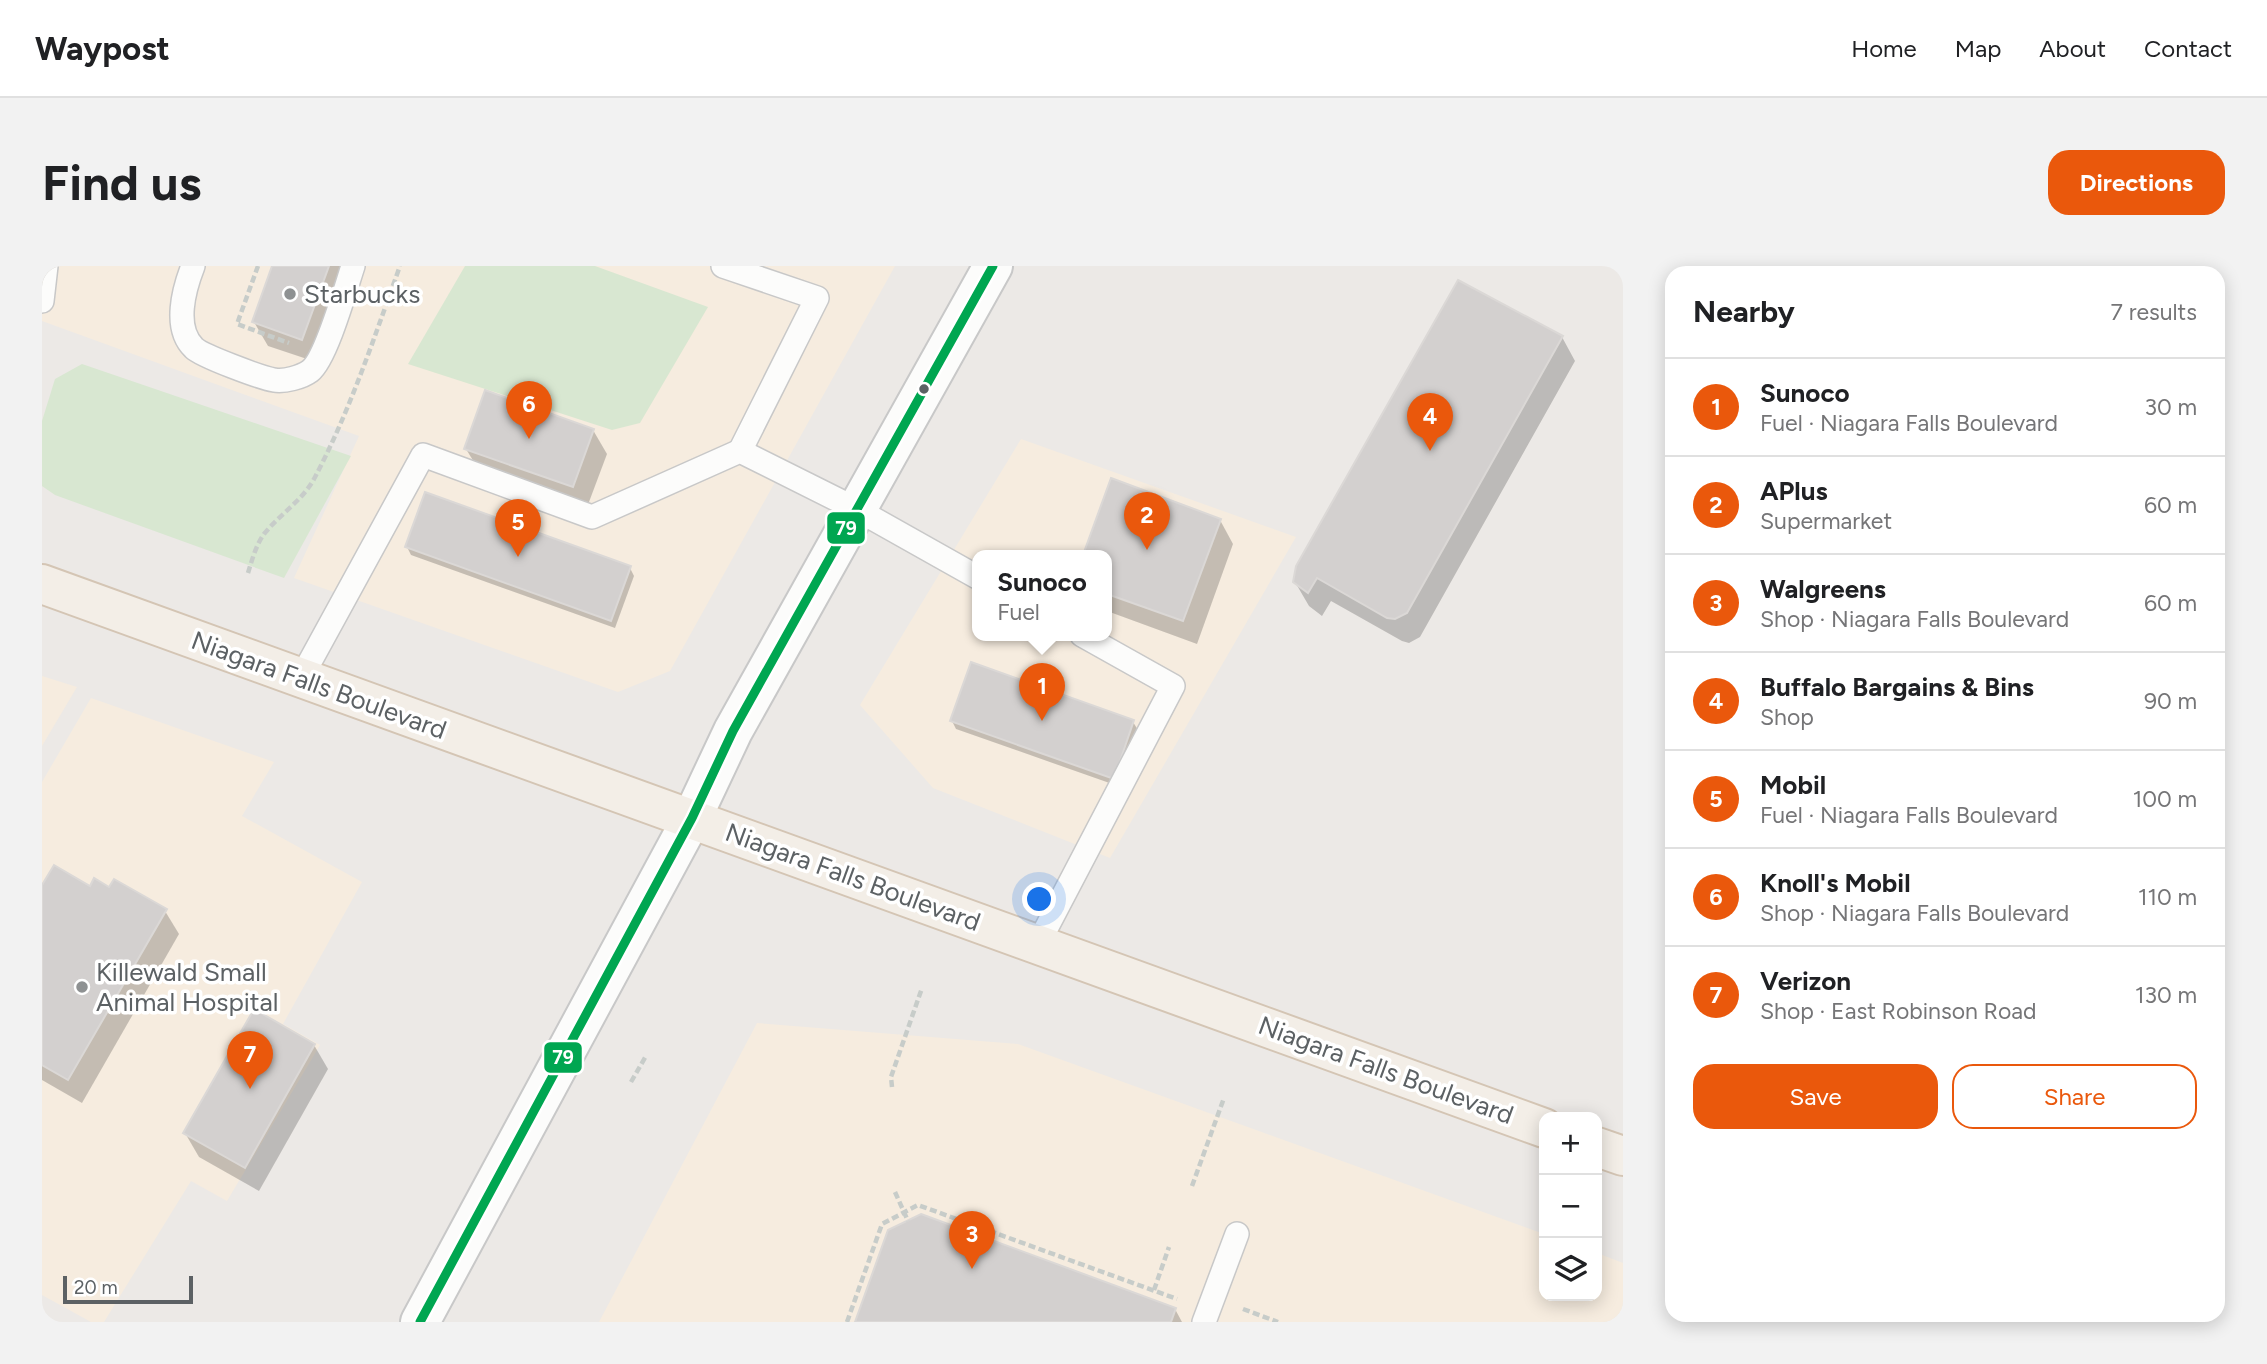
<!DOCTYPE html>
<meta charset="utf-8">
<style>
:root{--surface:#fff;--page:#f2f2f2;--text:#202124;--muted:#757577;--line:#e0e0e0;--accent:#ea580c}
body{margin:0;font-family:Figtree,sans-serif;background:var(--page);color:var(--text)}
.controls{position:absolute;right:21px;bottom:21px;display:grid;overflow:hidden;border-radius:14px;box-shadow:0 4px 18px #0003}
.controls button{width:63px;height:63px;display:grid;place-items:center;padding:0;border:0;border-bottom:2px solid var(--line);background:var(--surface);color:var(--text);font:35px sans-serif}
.scale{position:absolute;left:21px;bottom:18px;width:130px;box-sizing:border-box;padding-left:7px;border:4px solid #5c6164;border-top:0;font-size:19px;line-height:24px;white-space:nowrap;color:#5c6164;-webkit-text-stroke:5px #fff;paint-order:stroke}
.you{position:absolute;left:998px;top:634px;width:24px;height:24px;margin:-18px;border:5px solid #fff;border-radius:50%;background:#1a73e8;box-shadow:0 0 0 10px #1a73e833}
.badge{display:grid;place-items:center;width:46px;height:46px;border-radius:50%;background:var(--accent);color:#fff;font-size:23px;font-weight:700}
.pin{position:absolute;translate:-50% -58px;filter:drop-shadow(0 2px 4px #0008)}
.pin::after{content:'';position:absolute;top:37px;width:24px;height:21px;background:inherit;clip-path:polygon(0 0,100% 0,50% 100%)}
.popup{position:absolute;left:930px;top:284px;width:140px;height:91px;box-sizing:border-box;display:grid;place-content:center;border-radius:14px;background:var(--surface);filter:drop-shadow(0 2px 5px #0005);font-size:23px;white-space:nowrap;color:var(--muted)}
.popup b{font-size:26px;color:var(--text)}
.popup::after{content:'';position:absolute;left:50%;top:100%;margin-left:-14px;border:14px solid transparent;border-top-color:var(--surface)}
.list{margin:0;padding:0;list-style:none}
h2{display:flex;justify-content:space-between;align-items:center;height:91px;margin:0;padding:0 28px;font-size:30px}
h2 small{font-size:23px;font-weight:400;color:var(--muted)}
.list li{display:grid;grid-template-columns:46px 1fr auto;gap:21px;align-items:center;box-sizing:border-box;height:98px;padding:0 28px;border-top:2px solid var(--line)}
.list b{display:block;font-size:26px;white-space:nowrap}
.list p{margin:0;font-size:23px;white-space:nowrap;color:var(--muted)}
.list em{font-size:23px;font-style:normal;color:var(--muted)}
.actions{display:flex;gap:14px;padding:21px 28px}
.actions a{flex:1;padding:16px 0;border:2px solid var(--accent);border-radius:21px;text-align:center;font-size:24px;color:var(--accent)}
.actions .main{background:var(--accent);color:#fff}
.icon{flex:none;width:38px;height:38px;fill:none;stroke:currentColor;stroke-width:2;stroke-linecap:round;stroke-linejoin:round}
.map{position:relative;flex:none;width:1581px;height:1056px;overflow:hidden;border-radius:21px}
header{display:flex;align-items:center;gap:42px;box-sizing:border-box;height:98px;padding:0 35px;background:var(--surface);border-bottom:2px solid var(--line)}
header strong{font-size:33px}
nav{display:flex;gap:38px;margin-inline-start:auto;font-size:24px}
.intro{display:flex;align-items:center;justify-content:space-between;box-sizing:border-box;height:168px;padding:0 42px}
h1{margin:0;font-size:49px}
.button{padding:18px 32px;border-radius:21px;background:var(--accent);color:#fff;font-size:24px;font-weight:700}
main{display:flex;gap:42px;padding:0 42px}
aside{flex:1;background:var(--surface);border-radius:21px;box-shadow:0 4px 18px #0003}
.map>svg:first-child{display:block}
.commercial{fill:#f6ecdf;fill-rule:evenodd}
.green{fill:#d8e7d1}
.shadow{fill:#0003}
.building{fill:#d3d0cf;stroke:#dbd8d6;stroke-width:2}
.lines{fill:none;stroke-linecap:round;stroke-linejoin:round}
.lane-casing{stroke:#c8c8c8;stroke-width:26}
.secondary-casing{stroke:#c8c8c8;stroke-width:42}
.primary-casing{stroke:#d4c5b4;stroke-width:42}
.path{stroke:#c7ccc9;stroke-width:4.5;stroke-dasharray:7 3.5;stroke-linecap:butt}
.lane{stroke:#fcfcfb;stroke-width:23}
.secondary{stroke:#fcfcfb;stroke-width:38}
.primary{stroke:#f3eee7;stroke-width:38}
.bus-1-casing{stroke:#fff;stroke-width:14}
.bus-1{stroke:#00a651;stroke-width:9}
.poi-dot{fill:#8e9192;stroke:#fff;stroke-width:2.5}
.bus-dot{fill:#5c6164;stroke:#fff;stroke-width:2.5}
.labels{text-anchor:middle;stroke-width:7;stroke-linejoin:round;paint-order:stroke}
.poi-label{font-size:26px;fill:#5c6164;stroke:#fff;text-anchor:start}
.street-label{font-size:26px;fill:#5c6164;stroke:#fff}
.line-badge{stroke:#fff;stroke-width:2.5}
.badge-label{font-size:19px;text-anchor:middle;font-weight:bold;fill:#fff}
</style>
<header>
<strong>Waypost</strong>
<nav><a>Home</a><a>Map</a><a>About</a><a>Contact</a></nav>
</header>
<div class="intro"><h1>Find us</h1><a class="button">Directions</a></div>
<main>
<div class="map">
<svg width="1581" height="1056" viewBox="0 0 1581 1056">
<rect width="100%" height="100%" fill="#ece9e6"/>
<!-- commercial -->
<g class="commercial">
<polygon points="0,0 853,0 628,405 576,426 252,312 317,170 0,55"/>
<path d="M979 173 1254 271 1068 592 891 522 818 439ZM935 289H1065V369H935Z"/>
<polygon points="0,410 35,421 0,480"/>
<polygon points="49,432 232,496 200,550 320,616 241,758 278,779 185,935 149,915 62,1056 49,1056 0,1029 0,516"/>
<polygon points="715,757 976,778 1502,968 1502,1030 1555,1030 1555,987 1581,997 1581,1056 557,1056"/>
</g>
<!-- green -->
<g class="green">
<polygon points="423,0 553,0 666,41 598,157 570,164 366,98"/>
<polygon points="40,98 309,190 242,312 13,229 0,220 0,155 13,113"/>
</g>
<!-- shadow -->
<g class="shadow">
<polygon points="229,0 321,0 274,96 226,80 212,56 231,3"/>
<polygon points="1520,71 1533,95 1378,371 1367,377 1360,375 1289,335 1280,350 1267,340 1253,316"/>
<polygon points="551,164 565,188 544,244 438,206 424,183"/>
<polygon points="1178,254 1191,278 1155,378 1065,345 1065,289"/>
<polygon points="365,281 588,302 592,310 573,362 369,289"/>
<polygon points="910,455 1091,456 1096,464 1076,520 914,463"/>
<polygon points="49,622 68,623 123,645 137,668 40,837 0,814 0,623"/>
<polygon points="272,779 286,803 217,925 157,891 143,867"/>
<polygon points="1133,1043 1140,1056 815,1056"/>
</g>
<!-- building -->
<g class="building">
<polygon points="230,0 287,0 260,74 210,56"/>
<polygon points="1416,14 1521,70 1365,347 1353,353 1345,352 1275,312 1266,327 1251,316 1254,300"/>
<polygon points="443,124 552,163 531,221 422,183"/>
<polygon points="1069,212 1179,253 1141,355 1065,328 1065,289 1041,289"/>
<polygon points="383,226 589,300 569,355 363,281"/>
<polygon points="929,396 1092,454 1072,513 908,455"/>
<polygon points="12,599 48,620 52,612 67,621 72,613 125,643 26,814 0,799 0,619"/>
<polygon points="212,743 273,778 203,902 141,867"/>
<polygon points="879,948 1134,1042 1129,1056 813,1056 846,964"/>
</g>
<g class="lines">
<!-- lane casing -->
<g class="lane-casing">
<g id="lane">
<path d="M151 0C142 23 131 62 152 82 160 90 220 112 232 114 242 116 260 111 268 105 284 93 304 21 311 0"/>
<polyline points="681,0 775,32 698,185"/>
<polyline points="0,35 4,0"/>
<polyline points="259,412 381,189 550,251 698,185 814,243 935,311"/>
<polyline points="996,678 1131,420 1040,369"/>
<polyline points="1162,1056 1195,968"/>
</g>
</g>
<!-- secondary casing -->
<g class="secondary-casing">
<polyline id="secondary" points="378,1056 650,552 691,465 951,0"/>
</g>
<!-- primary casing -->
<g class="primary-casing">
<g id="primary">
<polyline points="0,318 1502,862"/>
<polyline points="1555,881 1581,890"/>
</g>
</g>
<!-- path -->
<g class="path">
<polyline points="216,0 195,58 247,77"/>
<path d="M206 307C210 294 214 279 222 268 238 248 260 235 272 213 308 145 332 72 358 0"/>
<polyline points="589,816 604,790"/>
<polyline points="850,821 849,811 880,722"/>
<polyline points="1150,920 1182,832"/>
<polyline points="853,926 866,955"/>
<polyline points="1112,1024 1127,981"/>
<polyline points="1201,1043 1236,1056"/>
<polyline points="805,1056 840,958 876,939 1135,1033"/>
</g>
<!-- lane -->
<use href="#lane" class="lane"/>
<!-- secondary -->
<use href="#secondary" class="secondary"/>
<!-- primary -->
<use href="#primary" class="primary"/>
<!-- bus-1 casing -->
<g class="bus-1-casing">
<polyline id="bus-1" points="378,1056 650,552 691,465 951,0"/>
</g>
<!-- bus-1 -->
<use href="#bus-1" class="bus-1"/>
</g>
<!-- markers -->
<g class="poi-dot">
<circle cx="248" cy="28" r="7"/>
<circle cx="40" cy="721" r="7"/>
</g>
<circle class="bus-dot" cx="882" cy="123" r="6"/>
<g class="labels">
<!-- poi labels -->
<g class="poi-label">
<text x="262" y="37">Starbucks</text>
<text x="54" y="715">Killewald Small<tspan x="54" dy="30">Animal Hospital</tspan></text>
</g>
<!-- street labels -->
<g class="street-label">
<text transform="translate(277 419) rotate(20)" y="9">Niagara Falls Boulevard</text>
<text transform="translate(811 611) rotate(20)" y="9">Niagara Falls Boulevard</text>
<text transform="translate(1344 804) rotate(20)" y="9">Niagara Falls Boulevard</text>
</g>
</g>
<g class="line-badge">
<rect x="784" y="245" width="40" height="34" rx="7" fill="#00a651"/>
<rect x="501" y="775" width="40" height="33" rx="7" fill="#00a651"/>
</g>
<g class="badge-label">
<text x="804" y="269">79</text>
<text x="521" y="798">79</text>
</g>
</svg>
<div class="controls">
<button>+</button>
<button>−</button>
<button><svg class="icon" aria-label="layers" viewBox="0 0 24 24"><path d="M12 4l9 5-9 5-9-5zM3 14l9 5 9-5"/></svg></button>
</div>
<div class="scale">20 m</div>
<div class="you"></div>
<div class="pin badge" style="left:1000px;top:455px">1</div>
<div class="popup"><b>Sunoco</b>Fuel</div>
<div class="pin badge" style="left:1105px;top:284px">2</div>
<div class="pin badge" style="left:930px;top:1003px">3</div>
<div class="pin badge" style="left:1388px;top:185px">4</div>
<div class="pin badge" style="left:476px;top:291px">5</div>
<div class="pin badge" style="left:487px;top:173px">6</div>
<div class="pin badge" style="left:208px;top:823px">7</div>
</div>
<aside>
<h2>Nearby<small>7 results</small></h2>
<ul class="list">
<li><span class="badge">1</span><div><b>Sunoco</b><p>Fuel · Niagara Falls Boulevard</p></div><em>30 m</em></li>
<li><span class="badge">2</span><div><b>APlus</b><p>Supermarket</p></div><em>60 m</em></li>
<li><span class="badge">3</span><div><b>Walgreens</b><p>Shop · Niagara Falls Boulevard</p></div><em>60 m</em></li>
<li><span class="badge">4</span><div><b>Buffalo Bargains &amp; Bins</b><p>Shop</p></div><em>90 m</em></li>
<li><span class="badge">5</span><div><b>Mobil</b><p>Fuel · Niagara Falls Boulevard</p></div><em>100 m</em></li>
<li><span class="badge">6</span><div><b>Knoll's Mobil</b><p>Shop · Niagara Falls Boulevard</p></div><em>110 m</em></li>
<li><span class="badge">7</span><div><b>Verizon</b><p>Shop · East Robinson Road</p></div><em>130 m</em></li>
</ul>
<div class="actions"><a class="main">Save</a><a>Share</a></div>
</aside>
</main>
